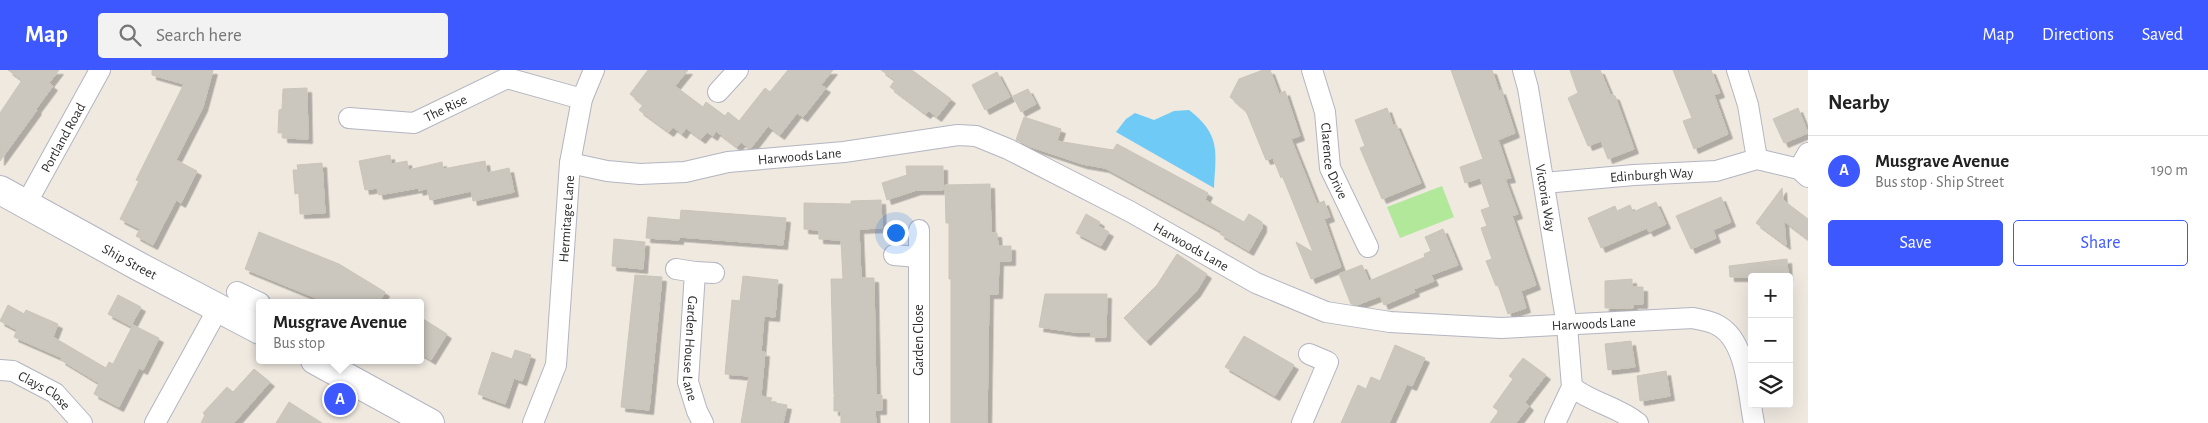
<!DOCTYPE html>
<meta charset="utf-8">
<style>
:root{--surface:#fff;--page:#f2f2f2;--text:#222;--muted:#767676;--line:#e0e0e0;--accent:#3d58ff}
body{margin:0;font-family:"Alegreya Sans",sans-serif;background:var(--page);color:var(--text)}
.controls{position:absolute;right:15px;bottom:15px;display:grid;overflow:hidden;border-radius:5px;box-shadow:0 5px 20px #0002}
.controls button{width:45px;height:45px;display:grid;place-items:center;padding:0;border:0;border-bottom:1px solid var(--line);background:var(--surface);color:var(--text);font:25px sans-serif}
.you{position:absolute;left:895px;top:162px;width:18px;height:18px;margin:-12px;border:4px solid #fff;border-radius:50%;background:#1a73e8;box-shadow:0 0 0 8px #1a73e833}
.badge{display:grid;place-items:center;width:32px;height:32px;border-radius:50%;background:var(--accent);color:#fff;font-size:16px;font-weight:700}
.pin{position:absolute;translate:-50% -50%;border:2px solid #fff;box-shadow:0 1px 5px #0006}
.popup{position:absolute;left:256px;top:229px;width:168px;height:65px;box-sizing:border-box;display:grid;place-content:center;border-radius:5px;background:var(--surface);filter:drop-shadow(0 1px 4px #0005);font-size:16px;white-space:nowrap;color:var(--muted)}
.popup b{font-size:19px;color:var(--text)}
.popup::after{content:'';position:absolute;left:50%;top:100%;margin-left:-10px;border:10px solid transparent;border-top-color:var(--surface)}
.list{margin:0;padding:0;list-style:none}
h2{display:flex;justify-content:space-between;align-items:center;height:65px;margin:0;padding:0 20px;font-size:21px}
h2 small{font-size:16px;font-weight:400;color:var(--muted)}
.list li{display:grid;grid-template-columns:32px 1fr auto;gap:15px;align-items:center;box-sizing:border-box;height:70px;padding:0 20px;border-top:1px solid var(--line)}
.list b{display:block;font-size:19px;white-space:nowrap}
.list p{margin:0;font-size:16px;white-space:nowrap;color:var(--muted)}
.list em{font-size:16px;font-style:normal;color:var(--muted)}
.actions{display:flex;gap:10px;padding:15px 20px}
.actions a{flex:1;padding:11px 0;border:1px solid var(--accent);border-radius:5px;text-align:center;font-size:18px;color:var(--accent)}
.actions .main{background:var(--accent);color:#fff}
.icon{flex:none;width:28px;height:28px;fill:none;stroke:currentColor;stroke-width:2;stroke-linecap:round;stroke-linejoin:round}
.map{position:relative;flex:none;width:1808px;height:353px;overflow:hidden}
header{display:flex;align-items:center;gap:30px;box-sizing:border-box;height:70px;padding:0 25px;background:var(--accent);color:#fff}
header strong{font-size:24px}
nav{display:flex;gap:28px;margin-inline-start:auto;font-size:18px}
.search{width:350px;height:45px;background:var(--page);display:flex;align-items:center;gap:12px;box-sizing:border-box;padding:0 18px;border-radius:5px;color:var(--muted);font-size:19px}
main{display:flex}
aside{flex:1;background:var(--surface)}
.map>svg:first-child{display:block}
.green{fill:#b1e89a}
.water{fill:#6fcbf5}
.building{fill:#cbc7be;stroke:#cbc5b9;filter:url(#shadow)}
.lines{fill:none;stroke-linecap:round;stroke-linejoin:round}
.street-casing{stroke:#b3b5c1;stroke-width:22}
.secondary-casing{stroke:#b3b5c1;stroke-width:30}
.street{stroke:#fff;stroke-width:20}
.secondary{stroke:#fff;stroke-width:28}
.labels{text-anchor:middle;stroke-width:4;stroke-linejoin:round;paint-order:stroke}
.street-label{font-size:14px;fill:#2d2d2d;stroke:#fff}
</style>
<header>
<strong>Map</strong>
<div class="search"><svg class="icon" aria-label="search" viewBox="0 0 24 24"><circle cx="10" cy="10" r="6"/><path d="M15 15l6 6"/></svg>Search here</div>
<nav><a>Map</a><a>Directions</a><a>Saved</a></nav>
</header>
<main>
<div class="map">
<svg width="1808" height="353" viewBox="0 0 1808 353">
<defs>
<filter id="shadow"><feDropShadow dx="4.5" dy="4.5" stdDeviation="0" flood-color="#0004"/></filter>
</defs>
<rect width="100%" height="100%" fill="#efe9e0"/>
<!-- green -->
<polygon class="green" points="1442,116 1454,147 1400,168 1387,137"/>
<!-- water -->
<path class="water" d="M1189 40C1221 65 1216 81 1214 118L1116 62 1126 49 1135 43 1154 50 1174 41Z"/>
<!-- building -->
<g class="building">
<polygon points="8,0 59,0 49,13 53,16 36,39 37,40 0,91 0,43 22,10"/>
<polygon points="152,0 213,0 203,37 176,90 197,101 181,133 176,130 153,175 136,166 140,159 120,149 139,111 136,110 184,14 152,5"/>
<polygon points="648,0 688,0 675,16 703,37 706,32 725,46 728,42 739,51 765,18 770,22 788,0 833,0 821,15 826,18 803,47 797,43 780,65 768,56 751,78 749,78 741,72 737,77 716,61 713,66 707,62 701,69 686,58 682,64 673,57 669,62 639,40 643,35 630,24"/>
<polygon points="881,0 912,0 951,29 937,47 929,41 926,44 890,17 895,10"/>
<polygon points="1263,0 1270,0 1279,24 1285,21 1300,66 1291,69 1317,134 1324,131 1330,147 1324,149 1341,197 1311,209 1296,172 1313,182 1282,105 1281,108 1273,88 1266,90 1246,41 1230,27 1239,9"/>
<polygon points="1451,0 1492,0 1499,21 1501,20 1515,63 1498,70 1511,108 1505,109 1518,144 1512,146 1536,215 1521,221 1526,238 1508,244 1498,215 1496,216 1486,191 1492,189 1481,158 1487,156 1481,140 1490,137 1480,108 1465,113 1460,97 1483,89"/>
<polygon points="1570,0 1600,0 1610,24 1615,26 1634,79 1608,89 1601,71 1588,76 1568,28 1578,23"/>
<polygon points="1673,0 1711,0 1720,23 1714,25 1728,64 1694,79 1683,51 1692,48"/>
<polygon points="997,2 1010,27 985,40 972,15"/>
<polygon points="307,18 308,69 283,68 283,63 278,63 279,40 282,39 283,19"/>
<polygon points="1028,19 1036,34 1021,42 1013,26"/>
<polygon points="1387,38 1393,55 1396,54 1421,113 1382,129 1360,78 1365,76 1355,50"/>
<polygon points="1798,38 1808,63 1784,73 1773,49"/>
<polygon points="1024,47 1061,59 1057,71 1113,80 1117,74 1208,123 1205,130 1244,152 1249,144 1262,152 1262,158 1249,181 1220,164 1221,161 1105,98 1082,94 1031,77 1016,70"/>
<polygon points="390,85 391,94 407,91 408,100 442,92 443,99 485,91 487,103 509,98 514,122 473,131 471,121 430,130 427,118 419,121 418,118 379,125 377,118 365,120 359,91"/>
<polygon points="322,93 325,143 300,144 299,123 295,124 293,100 298,100 297,95"/>
<polygon points="906,96 943,96 943,120 917,120 887,130 882,113 907,105"/>
<polygon points="990,114 991,163 997,163 998,176 1011,176 1011,191 999,191 998,224 989,224 987,353 951,353 951,209 949,209 949,153 946,153 945,115"/>
<polygon points="1782,118 1783,130 1808,149 1808,169 1784,151 1786,175 1756,153"/>
<polygon points="1721,127 1731,152 1713,160 1716,168 1691,179 1676,146"/>
<polygon points="881,130 882,158 859,159 861,208 874,208 876,325 882,325 882,340 875,340 876,353 841,353 841,341 834,341 834,326 840,326 834,325 831,209 843,209 841,170 819,169 819,160 804,159 804,133 851,134 851,131"/>
<polygon points="1656,132 1666,154 1649,162 1647,158 1601,178 1588,148 1615,136 1617,141 1630,135 1633,142"/>
<polygon points="681,140 786,148 783,175 679,167 679,170 646,168 648,147 680,150"/>
<polygon points="1086,144 1100,152 1098,156 1109,162 1101,176 1076,163"/>
<polygon points="1443,159 1458,195 1431,205 1434,211 1414,219 1415,222 1384,235 1380,226 1357,235 1351,234 1339,204 1362,195 1369,211 1425,187 1424,184 1431,181 1425,167"/>
<polygon points="259,162 339,194 385,222 379,233 328,233 245,199"/>
<polygon points="614,169 645,172 643,199 612,196"/>
<polygon points="1177,184 1207,204 1196,222 1146,271 1124,248 1157,215"/>
<polygon points="1787,189 1788,207 1730,207 1729,196"/>
<polygon points="635,205 662,207 649,340 621,337"/>
<polygon points="743,206 778,210 775,247 764,246 761,282 765,282 761,326 772,328 770,332 787,335 783,353 741,353 749,306 725,304 732,230 740,231"/>
<polygon points="1632,209 1632,217 1643,217 1643,234 1633,234 1633,238 1605,238 1605,211"/>
<polygon points="1045,224 1107,224 1106,267 1091,267 1091,262 1074,262 1039,257"/>
<polygon points="118,225 141,237 131,256 108,244"/>
<polygon points="8,235 24,244 26,240 58,254 53,267 106,298 109,292 113,294 133,255 159,268 143,300 139,298 119,337 94,324 99,313 61,290 62,288 14,267 17,260 0,251"/>
<polygon points="420,247 447,264 431,290 420,283"/>
<polygon points="1244,266 1294,295 1275,326 1225,297"/>
<polygon points="1631,271 1635,297 1608,300 1605,274"/>
<polygon points="1395,275 1425,288 1412,316 1407,314 1389,353 1341,353 1358,315 1366,319 1371,307 1380,311"/>
<polygon points="515,280 531,285 522,311 514,308 505,334 478,324 492,282 512,289"/>
<polygon points="1523,288 1546,305 1525,332 1529,336 1516,353 1490,353 1499,341 1493,337 1513,309 1509,306"/>
<polygon points="254,299 270,312 234,353 201,353 205,345 203,343 227,317 233,322"/>
<polygon points="1666,301 1670,326 1640,331 1637,306"/>
<polygon points="289,332 322,353 276,353"/>
</g>
<g class="lines">
<!-- street casing -->
<g class="street-casing">
<g id="street">
<path id="s1" d="M1312 0 1325 42 1330 98 1368 177"/>
<path id="s2" d="M1523 0 1528 18 1567 256 1572 317 1555 353"/>
<polyline points="1737,0 1748,35 1757,89"/>
<polyline points="507,8 582,29"/>
<polyline points="718,22 738,0"/>
<path id="s3" d="M349 48 414 53 507 8"/>
<path id="s4" d="M570 93 607 101 640 104 685 102 728 92 844 82 958 65 976 66 1008 79 1131 142 1256 213 1326 242 1390 252 1501 258 1693 248C1701 250 1712 251 1719 256 1747 272 1748 324 1754 353"/>
<polyline points="1799,99 1808,83"/>
<path id="s5" d="M1544 113 1634 105 1716 101 1757 89 1799 99 1808 107"/>
<path id="s6" d="M26 134 100 0"/>
<polyline points="894,185 918,187"/>
<path id="s7" d="M676 199 695 202 688 312 697 341 703 353"/>
<polyline points="695,202 714,203"/>
<polyline points="237,222 260,233"/>
<path id="s8" d="M0 300 13 301 55 323 82 353"/>
<path d="M1572 317C1592 333 1617 336 1638 353"/>
<polyline points="155,353 219,237"/>
<path id="s9" d="M533 353 556 295 570 93 582 29 594 0"/>
<polyline points="919,353 919,160"/>
<polyline points="1302,353 1328,292 1309,284"/>
</g>
</g>
<!-- secondary casing -->
<g class="secondary-casing">
<g id="secondary">
<path id="s10" d="M0 120 138 196 260 260"/>
<polyline points="315,290 430,353"/>
</g>
</g>
<!-- street -->
<use href="#street" class="street"/>
<!-- secondary -->
<use href="#secondary" class="secondary"/>
</g>
<g class="labels">
<!-- street labels -->
<g class="street-label">
<text dy="5" stroke="none"><textPath href="#s3" startOffset="100">The Rise</textPath></text>
<text dy="5" stroke="none"><textPath href="#s6" startOffset="76">Portland Road</textPath></text>
<text dy="5" stroke="none"><textPath href="#s4" startOffset="232">Harwoods Lane</textPath></text>
<text dy="5" stroke="none"><textPath href="#s1" startOffset="94">Clarence Drive</textPath></text>
<text dy="5" stroke="none"><textPath href="#s5" startOffset="108">Edinburgh Way</textPath></text>
<text dy="5" stroke="none"><textPath href="#s2" startOffset="130">Victoria Way</textPath></text>
<text dy="5" stroke="none"><textPath href="#s9" startOffset="209">Hermitage Lane</textPath></text>
<text dy="5" stroke="none"><textPath href="#s4" startOffset="652">Harwoods Lane</textPath></text>
<text dy="5" stroke="none"><textPath href="#s10" startOffset="148">Ship Street</textPath></text>
<text dy="5" stroke="none"><textPath href="#s4" startOffset="1071">Harwoods Lane</textPath></text>
<text transform="translate(918 270) rotate(-90)" y="5">Garden Close</text>
<text dy="5" stroke="none"><textPath href="#s7" startOffset="96">Garden House Lane</textPath></text>
<text dy="5" stroke="none"><textPath href="#s8" startOffset="50">Clays Close</textPath></text>
</g>
</g>
</svg>
<div class="controls">
<button>+</button>
<button>−</button>
<button><svg class="icon" aria-label="layers" viewBox="0 0 24 24"><path d="M12 4l9 5-9 5-9-5zM3 14l9 5 9-5"/></svg></button>
</div>
<div class="you"></div>
<div class="pin badge" style="left:340px;top:329px">A</div>
<div class="popup"><b>Musgrave Avenue</b>Bus stop</div>
</div>
<aside>
<h2>Nearby<small></small></h2>
<ul class="list">
<li><span class="badge">A</span><div><b>Musgrave Avenue</b><p>Bus stop · Ship Street</p></div><em>190 m</em></li>
</ul>
<div class="actions"><a class="main">Save</a><a>Share</a></div>
</aside>
</main>
